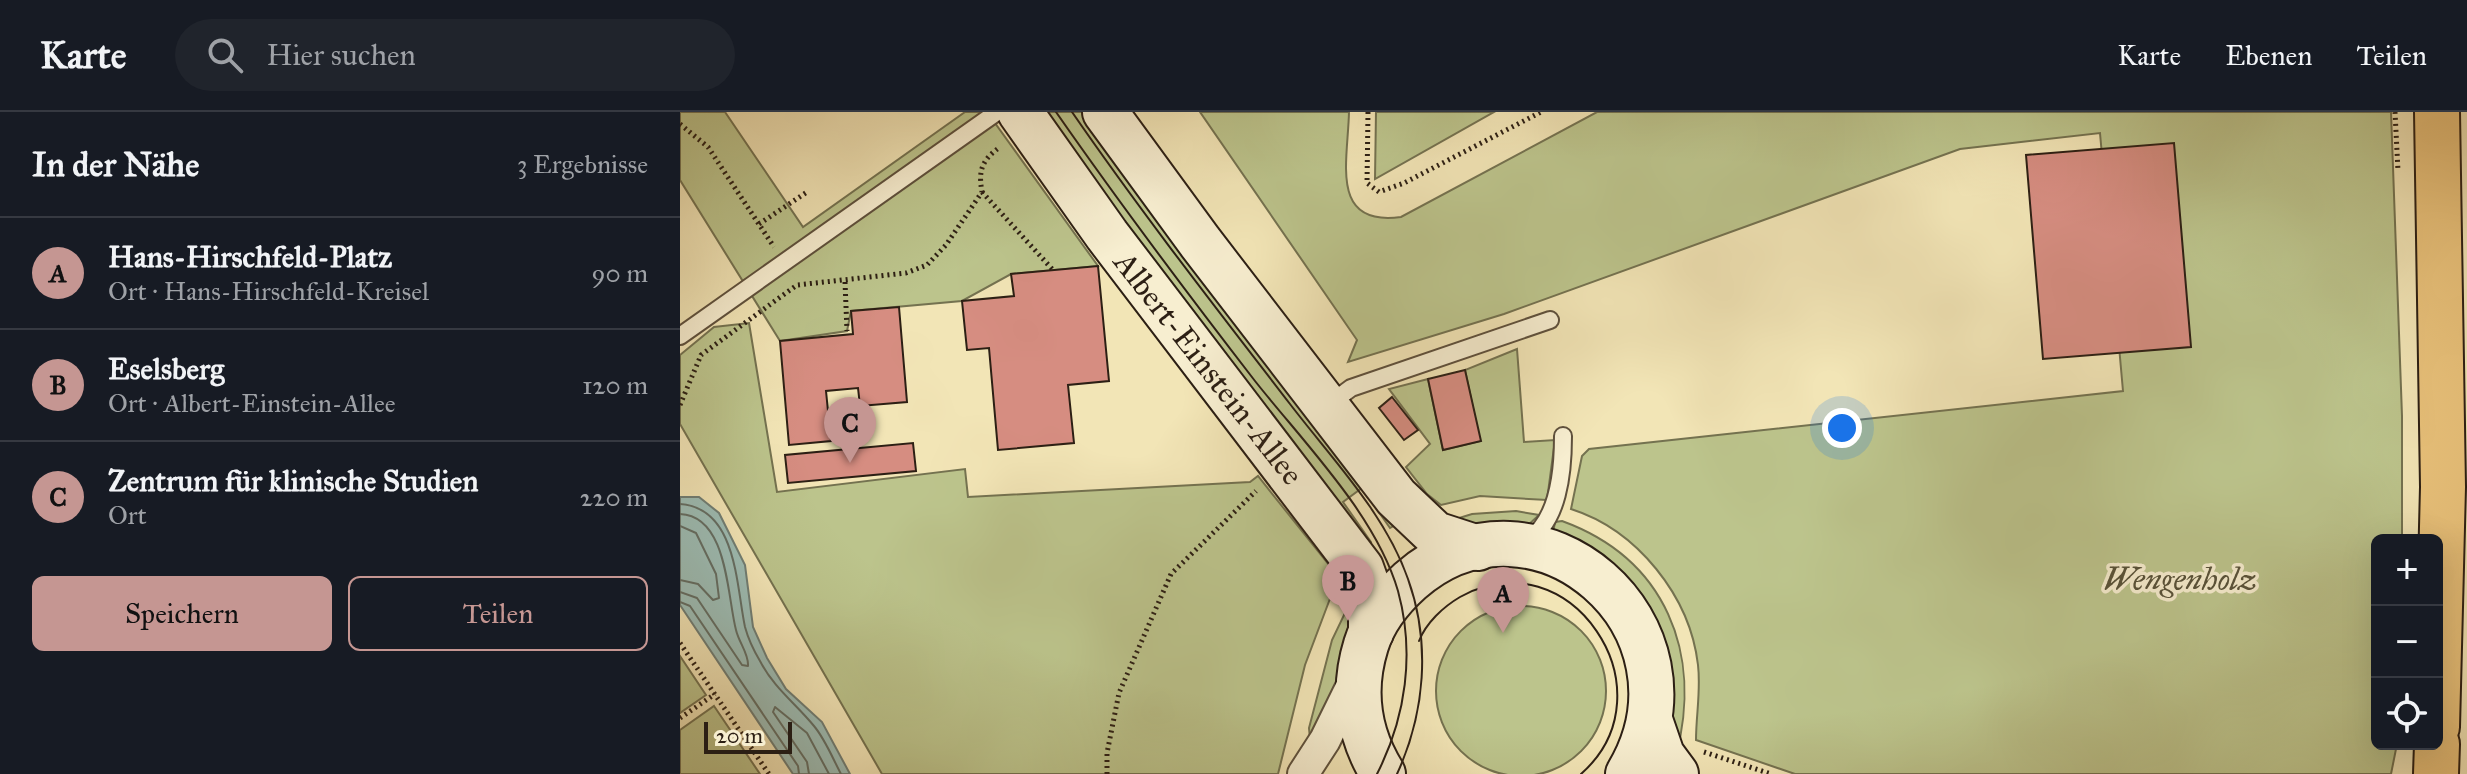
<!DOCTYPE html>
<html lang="de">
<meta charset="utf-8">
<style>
:root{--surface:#171b24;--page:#20242c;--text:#f1f3f6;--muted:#9ea1a6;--line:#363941;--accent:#c59692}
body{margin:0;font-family:"IM FELL Great Primer",serif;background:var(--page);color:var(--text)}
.controls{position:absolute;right:24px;bottom:24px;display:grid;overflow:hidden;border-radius:12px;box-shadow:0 8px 32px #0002}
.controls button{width:72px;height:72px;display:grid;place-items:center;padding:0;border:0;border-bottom:2px solid var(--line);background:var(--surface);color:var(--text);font:40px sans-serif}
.scale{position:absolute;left:24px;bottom:20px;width:88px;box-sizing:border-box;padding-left:8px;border:4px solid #2c1f14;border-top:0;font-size:22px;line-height:28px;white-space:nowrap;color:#2c1f14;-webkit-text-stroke:6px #f7eed0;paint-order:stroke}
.you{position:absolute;left:1162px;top:316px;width:28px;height:28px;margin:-20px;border:6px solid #fff;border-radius:50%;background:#1a73e8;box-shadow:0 0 0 12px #1a73e833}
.badge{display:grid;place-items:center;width:52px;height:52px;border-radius:50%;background:var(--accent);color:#111;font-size:26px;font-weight:700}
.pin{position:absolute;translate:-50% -66px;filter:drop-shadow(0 2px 4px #0008)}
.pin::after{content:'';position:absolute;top:42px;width:28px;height:24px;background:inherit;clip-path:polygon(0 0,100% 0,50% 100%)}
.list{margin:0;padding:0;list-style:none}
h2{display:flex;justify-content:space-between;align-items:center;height:104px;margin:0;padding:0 32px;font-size:34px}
h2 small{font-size:26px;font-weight:400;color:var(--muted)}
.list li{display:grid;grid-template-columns:52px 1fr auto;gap:24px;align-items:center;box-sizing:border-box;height:112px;padding:0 32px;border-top:2px solid var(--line)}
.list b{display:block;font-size:30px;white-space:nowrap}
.list p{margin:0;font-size:26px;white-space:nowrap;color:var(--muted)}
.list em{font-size:26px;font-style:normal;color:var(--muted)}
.actions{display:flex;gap:16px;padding:24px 32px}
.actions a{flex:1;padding:18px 0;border:2px solid var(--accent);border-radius:12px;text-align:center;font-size:28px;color:var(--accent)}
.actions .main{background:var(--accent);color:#111}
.icon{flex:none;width:44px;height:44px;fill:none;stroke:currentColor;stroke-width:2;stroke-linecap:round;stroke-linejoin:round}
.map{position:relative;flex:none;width:1787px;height:662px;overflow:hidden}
header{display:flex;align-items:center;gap:48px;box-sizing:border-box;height:112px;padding:0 40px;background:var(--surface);border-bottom:2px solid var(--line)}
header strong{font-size:38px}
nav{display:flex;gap:44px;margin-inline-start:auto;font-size:28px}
.search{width:560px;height:72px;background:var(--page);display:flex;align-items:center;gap:20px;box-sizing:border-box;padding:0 28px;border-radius:44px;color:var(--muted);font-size:30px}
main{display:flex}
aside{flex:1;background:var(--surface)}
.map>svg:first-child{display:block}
.green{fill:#bcc48c;stroke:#747250;stroke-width:2}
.water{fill:#9dbdb5;stroke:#707e75;stroke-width:2}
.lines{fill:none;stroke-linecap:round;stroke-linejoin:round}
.shore{stroke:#646e64;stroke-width:2}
.building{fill:#d68d81;stroke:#2c1f14;stroke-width:2}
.lane-casing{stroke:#5e503c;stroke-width:20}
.street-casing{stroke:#5e503c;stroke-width:34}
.secondary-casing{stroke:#2c1f14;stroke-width:48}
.primary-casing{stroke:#2c1f14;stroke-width:48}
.path{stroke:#2c1f14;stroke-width:5;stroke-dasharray:2 4;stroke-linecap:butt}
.lane{stroke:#f7eed0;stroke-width:16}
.street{stroke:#f7eed0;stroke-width:30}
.secondary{stroke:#f7eed0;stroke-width:44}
.primary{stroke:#e9c27b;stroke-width:44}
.tram{stroke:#2c1f14;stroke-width:2}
.labels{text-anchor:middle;stroke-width:7;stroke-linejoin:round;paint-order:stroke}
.street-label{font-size:32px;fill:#2c1f14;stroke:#f7eed0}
.park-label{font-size:32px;font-style:italic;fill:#575138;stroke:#f7eed0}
</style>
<header>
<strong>Karte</strong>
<div class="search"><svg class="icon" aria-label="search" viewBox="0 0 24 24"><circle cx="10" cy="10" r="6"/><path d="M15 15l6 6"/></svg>Hier suchen</div>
<nav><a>Karte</a><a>Ebenen</a><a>Teilen</a></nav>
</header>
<main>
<aside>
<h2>In der Nähe<small>3 Ergebnisse</small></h2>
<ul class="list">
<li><span class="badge">A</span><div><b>Hans-Hirschfeld-Platz</b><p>Ort · Hans-Hirschfeld-Kreisel</p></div><em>90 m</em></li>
<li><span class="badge">B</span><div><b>Eselsberg</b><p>Ort · Albert-Einstein-Allee</p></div><em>120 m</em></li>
<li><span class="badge">C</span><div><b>Zentrum für klinische Studien</b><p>Ort</p></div><em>220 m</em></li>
</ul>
<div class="actions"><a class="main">Speichern</a><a>Teilen</a></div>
</aside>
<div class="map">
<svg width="1787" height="662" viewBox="0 0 1787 662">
<rect width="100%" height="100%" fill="#f2e5b6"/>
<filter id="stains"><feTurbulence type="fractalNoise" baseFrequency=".0025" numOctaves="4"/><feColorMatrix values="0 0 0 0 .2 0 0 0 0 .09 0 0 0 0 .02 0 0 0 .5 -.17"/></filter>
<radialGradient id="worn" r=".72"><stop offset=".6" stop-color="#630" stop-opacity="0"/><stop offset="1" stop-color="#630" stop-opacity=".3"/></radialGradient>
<!-- green -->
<g class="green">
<polygon points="0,0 45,0 123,115 285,0 307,0 418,154 331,162 282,189 171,199 167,219 100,229 0,68"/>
<polygon points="353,0 415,0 724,408 710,416 682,376 663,390 691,430 681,439"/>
<path d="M520 0H669C668 49 649 115 721 105L917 0H1711L1722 304V428H1697V632H1717L1711 662H1115L1016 628C1016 603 1021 579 1018 553 1010 484 957 418 891 397L902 344 909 337 1443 279 1420 21 1280 37 824 202 668 250 677 228Z"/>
<polygon points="696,0 814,0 695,67"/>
<polygon points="69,211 97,380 285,357 288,385 570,370 578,364 649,453 654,476 625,553 598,662 202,662 0,312 0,243 34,215"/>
<polygon points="837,237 844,330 875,328 867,388 800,384 761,393 747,382 726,355 750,332 709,277 748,267 763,338 800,329 785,258"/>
<polygon points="836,399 859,403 846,415 792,417 763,411 792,402"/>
<path d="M882 409C986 447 1023 541 996 644L992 638 989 576 873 421 875 410Z"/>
<path d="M676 478C683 522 651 588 630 627L629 616 652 528Z"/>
<circle cx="841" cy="579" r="85"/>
<polygon points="0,544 26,583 0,601"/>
<polygon points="34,594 80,662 0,662 0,618"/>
</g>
<!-- water -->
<polygon class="water" points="0,385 19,385 39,401 65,453 73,515 87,546 106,577 142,610 170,662 113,662 0,493"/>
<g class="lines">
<!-- shore -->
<g class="shore">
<path d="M0 392C57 396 56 473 65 515 68 526 74 539 80 549 94 576 115 591 134 614 145 627 153 647 161 662"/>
<path d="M0 402C48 404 47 484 56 518 59 531 69 542 68 554L62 553 17 486 0 480"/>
<polyline points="0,414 16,421 36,462 39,486 33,488 18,472 0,468"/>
<polyline points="0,490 10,494 118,654 119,662"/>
<polyline points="129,662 127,650 93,600 95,595 127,621 149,662"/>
</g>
</g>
<!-- building -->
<g class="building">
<polygon points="1494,31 1511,235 1363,247 1346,43"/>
<polygon points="418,154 429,269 388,273 394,331 318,338 309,236 287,238 282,189 334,184 331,162"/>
<polygon points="219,195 227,290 180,294 178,276 146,279 151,329 109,333 100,229 173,222 171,199"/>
<polygon points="785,258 801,329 763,338 748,267"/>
<polygon points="712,285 738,318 724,328 699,296"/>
<polygon points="233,331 236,359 108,371 105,343"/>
</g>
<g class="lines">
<!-- lane casing -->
<g class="lane-casing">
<g id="lane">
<polyline points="0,224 317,0"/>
<polyline points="648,293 671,276 870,208"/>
<path d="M845 430C879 411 883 359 883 324"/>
</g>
</g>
<!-- street casing -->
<g class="street-casing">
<polyline id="street" points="623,662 645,628 675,567"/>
</g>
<!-- secondary casing -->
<g class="secondary-casing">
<g id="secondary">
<polyline points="340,0 427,123 681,456 691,484 691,520"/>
<polyline points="425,0 520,130 716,385 755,422 798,436"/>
<polyline points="970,608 982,643 996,662"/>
<path d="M703 662C678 622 672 578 686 533 694 507 710 487 730 469 855 359 1036 514 948 662"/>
</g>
</g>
<!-- primary casing -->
<g class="primary-casing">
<g id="primary">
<polyline points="1757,0 1763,375 1757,615"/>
<polyline points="1756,662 1757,632"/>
</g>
</g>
<!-- path -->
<g class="path">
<polyline points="688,0 687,71 699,80 724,71 861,0"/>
<polyline points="1715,0 1718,59"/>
<polyline points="0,12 28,35 94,135"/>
<polyline points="302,80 373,158"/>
<polyline points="79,112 127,80"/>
<polyline points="165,170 167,219"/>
<path d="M0 293 21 243 99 186 117 173 226 161 247 153 266 133 302 80C298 58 302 48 320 35"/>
<polyline points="0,531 89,662"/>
<polyline points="0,606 35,582"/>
<polyline points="1024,640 1091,662"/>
<polyline points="427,662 427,641 439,581 491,462 576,379"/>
</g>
<!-- lane -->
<use href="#lane" class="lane"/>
<!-- street -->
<use href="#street" class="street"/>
<!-- secondary -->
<use href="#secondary" class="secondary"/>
<!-- primary -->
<use href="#primary" class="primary"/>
<!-- tram -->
<g class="tram">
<path d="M376 0C440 92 507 181 575 269 624 331 696 403 718 479 735 541 726 605 697 662"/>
<path d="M392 0C461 100 536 196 610 292 652 347 705 401 728 467 751 531 745 601 717 662"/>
<path d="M739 529C746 511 763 495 780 485 889 423 995 579 901 662"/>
</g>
</g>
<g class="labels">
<!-- street labels -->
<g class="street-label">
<text transform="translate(529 256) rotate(52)" y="11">Albert-Einstein-Allee</text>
</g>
<!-- park labels -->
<g class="park-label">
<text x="1500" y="478">Wengenholz</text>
</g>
</g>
<rect width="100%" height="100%" filter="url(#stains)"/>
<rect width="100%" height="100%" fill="url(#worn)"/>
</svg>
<div class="controls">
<button>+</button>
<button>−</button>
<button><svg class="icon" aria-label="locate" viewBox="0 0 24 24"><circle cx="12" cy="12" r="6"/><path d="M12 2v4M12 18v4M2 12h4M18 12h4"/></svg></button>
</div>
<div class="scale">20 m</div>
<div class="you"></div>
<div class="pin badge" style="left:823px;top:521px">A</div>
<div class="pin badge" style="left:668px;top:509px">B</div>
<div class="pin badge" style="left:170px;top:351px">C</div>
</div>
</main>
